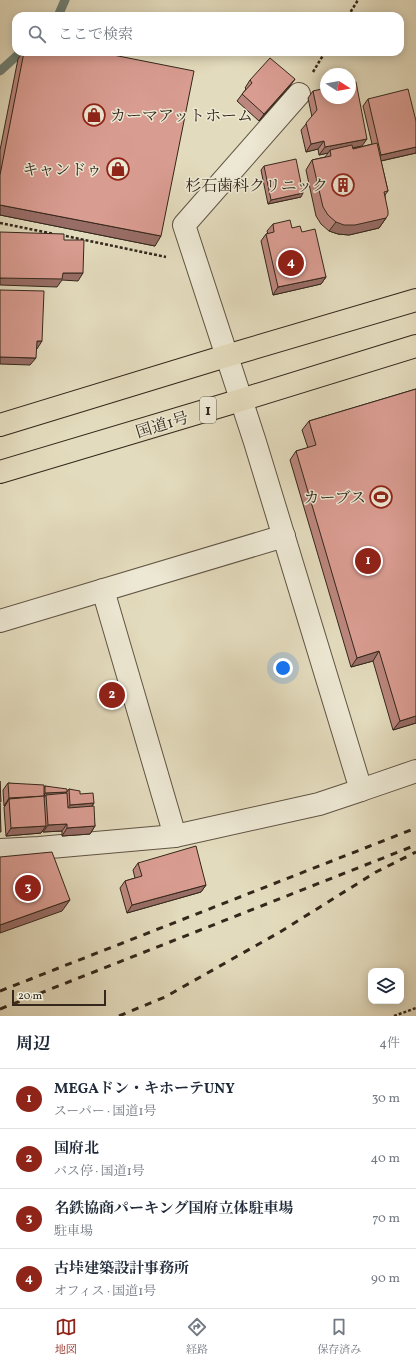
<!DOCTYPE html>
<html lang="ja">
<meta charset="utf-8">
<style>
:root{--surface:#fff;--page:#f2f2f3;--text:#1f2937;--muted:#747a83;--line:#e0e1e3;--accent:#8f2418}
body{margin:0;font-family:Vollkorn,"Noto Serif JP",serif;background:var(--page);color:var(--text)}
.controls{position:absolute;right:12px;bottom:12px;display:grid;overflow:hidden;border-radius:8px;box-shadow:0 2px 10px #0003}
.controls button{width:36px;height:36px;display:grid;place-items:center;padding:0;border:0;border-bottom:1px solid var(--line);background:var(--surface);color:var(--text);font:20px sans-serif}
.compass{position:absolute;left:320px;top:68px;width:36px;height:36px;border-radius:50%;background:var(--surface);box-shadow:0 2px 10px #0003;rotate:101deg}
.scale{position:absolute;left:12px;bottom:10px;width:94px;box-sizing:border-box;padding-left:4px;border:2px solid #34271b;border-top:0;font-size:11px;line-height:14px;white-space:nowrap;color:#34271b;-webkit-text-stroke:3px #ede8d4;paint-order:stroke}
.you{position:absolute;left:283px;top:668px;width:14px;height:14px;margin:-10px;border:3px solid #fff;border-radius:50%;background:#1a73e8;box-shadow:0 0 0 6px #1a73e833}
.badge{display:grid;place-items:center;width:26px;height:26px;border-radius:50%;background:var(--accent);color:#fff;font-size:13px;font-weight:700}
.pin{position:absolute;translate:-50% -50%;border:2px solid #fff;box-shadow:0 1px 4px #0006}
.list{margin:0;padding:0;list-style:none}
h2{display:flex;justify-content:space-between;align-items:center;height:52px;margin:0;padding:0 16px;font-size:17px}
h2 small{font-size:13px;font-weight:400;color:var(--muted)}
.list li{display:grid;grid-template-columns:26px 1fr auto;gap:12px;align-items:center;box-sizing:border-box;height:60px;padding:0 16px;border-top:1px solid var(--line)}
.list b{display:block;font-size:15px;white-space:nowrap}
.list p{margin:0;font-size:13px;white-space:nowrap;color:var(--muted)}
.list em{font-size:13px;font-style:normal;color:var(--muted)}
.icon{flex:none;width:22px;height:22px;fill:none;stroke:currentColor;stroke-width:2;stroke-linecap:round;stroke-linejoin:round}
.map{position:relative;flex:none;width:416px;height:1016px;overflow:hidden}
.search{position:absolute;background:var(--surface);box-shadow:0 2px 10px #0003;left:12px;right:12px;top:12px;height:44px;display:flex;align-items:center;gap:10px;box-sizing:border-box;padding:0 14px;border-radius:12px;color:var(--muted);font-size:15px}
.sheet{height:292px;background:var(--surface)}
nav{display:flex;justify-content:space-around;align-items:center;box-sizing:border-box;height:56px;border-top:1px solid var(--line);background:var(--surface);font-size:11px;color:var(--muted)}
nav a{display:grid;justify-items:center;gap:2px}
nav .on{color:var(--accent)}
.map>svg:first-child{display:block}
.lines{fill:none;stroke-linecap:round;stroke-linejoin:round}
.stream{stroke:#6e8076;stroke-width:9}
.minor-casing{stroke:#605444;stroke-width:24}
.trunk-casing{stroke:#34271b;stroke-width:24}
.path{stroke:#34271b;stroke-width:2.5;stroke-dasharray:3 2;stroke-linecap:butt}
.minor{stroke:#ede8d4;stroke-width:22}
.trunk{stroke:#e3dbbd;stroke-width:22}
.rail{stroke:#34271b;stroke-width:3;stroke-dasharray:7 7;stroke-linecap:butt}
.wall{fill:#bb867d;stroke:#34271b}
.shaded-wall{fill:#986d66;stroke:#34271b}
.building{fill:#d99c91;stroke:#34271b}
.labels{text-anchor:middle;stroke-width:3;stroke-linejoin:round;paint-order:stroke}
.shield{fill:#ede8d4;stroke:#6c6152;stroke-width:1}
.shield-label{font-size:15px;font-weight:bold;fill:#34271b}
.poi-label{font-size:16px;fill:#34271b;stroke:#ede8d4;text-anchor:end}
.street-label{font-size:16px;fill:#34271b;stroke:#ede8d4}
</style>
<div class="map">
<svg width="416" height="1016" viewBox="0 0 416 1016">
<rect width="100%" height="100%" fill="#e3dbbd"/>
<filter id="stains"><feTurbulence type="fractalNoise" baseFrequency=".005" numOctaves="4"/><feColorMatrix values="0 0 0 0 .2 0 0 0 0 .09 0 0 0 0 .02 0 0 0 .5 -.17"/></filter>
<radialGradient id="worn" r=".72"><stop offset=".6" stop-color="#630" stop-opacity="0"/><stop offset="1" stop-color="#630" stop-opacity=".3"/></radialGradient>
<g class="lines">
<!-- stream -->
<g class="stream">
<polyline points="58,16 65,0"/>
<polyline points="0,71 21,52"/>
</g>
<!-- minor casing -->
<g class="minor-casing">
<g id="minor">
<polyline points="103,590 175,836"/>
<polyline points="0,621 284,536"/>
<polyline points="361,790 416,771"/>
<polyline points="0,850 39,848 175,836 319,804 361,790 255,442 184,225 299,94"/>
</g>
</g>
<!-- trunk casing -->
<g class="trunk-casing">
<g id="trunk">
<polyline points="0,425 226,356 416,300"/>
<polyline points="0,472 241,400 416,346"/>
</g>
</g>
<!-- path -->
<g class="path">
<polyline points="348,16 358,0"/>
<polyline points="313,72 325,52"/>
<polyline points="0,223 54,234"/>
<polyline points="61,235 166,257"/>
<polyline points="394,1016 416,1008"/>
</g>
<!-- minor -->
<use href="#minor" class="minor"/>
<!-- trunk -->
<use href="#trunk" class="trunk"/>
<!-- rail -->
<g class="rail">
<polyline points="0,991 416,828"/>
<polyline points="0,1009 416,845"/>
<polyline points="119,1016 165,997 280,932 376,872 416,852"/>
</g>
</g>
<!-- wall -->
<g class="wall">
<polygon points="23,52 98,52 155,246 0,215 0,150 18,59"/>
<polygon points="250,80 290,86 259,121 237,101 246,89 245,88"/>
<polygon points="313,91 362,146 353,148 353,149 372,144 363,106 368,99 416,121 416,153 381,161 388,191 385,195 386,218 379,228 349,235 338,234 329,231 321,224 316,216 306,170 312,160 325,157 328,153 319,155 318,149 306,152 301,130 312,117 308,98"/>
<polygon points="264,166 301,197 268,204 261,170"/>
<polygon points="273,224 292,228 302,232 326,277 321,284 273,295 261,241 266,234 268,234 267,231"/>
<polygon points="416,389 416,723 393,730 373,661 351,667 290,460 296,451 308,448 302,430 309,421"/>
<polygon points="8,783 44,788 45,786 67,792 66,793 69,789 80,794 94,803 92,806 95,826 90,834 62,836 62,831 43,832 43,831 41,833 6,836 4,807 5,806 4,806 3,790"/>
<polygon points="138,863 206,885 201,892 127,913 120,888 125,881 135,878 133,870"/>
</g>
<!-- shaded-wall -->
<g class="shaded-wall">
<polygon points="295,79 290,86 259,121 264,114"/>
<polygon points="367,139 362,146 331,152 330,150 328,153 319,155 325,147"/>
<polygon points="324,141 318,149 306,152 311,144"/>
<polygon points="416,147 416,153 376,162 381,155"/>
<polygon points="303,193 301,197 268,204 271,200"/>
<polygon points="0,205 161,236 155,246 0,215"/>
<polygon points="386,218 379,228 349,235 338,234 329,231 336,222"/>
<polygon points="63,273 83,273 78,281 62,280 57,287 0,285 0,278"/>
<polygon points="326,277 321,284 273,295 278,287"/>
<polygon points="37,341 42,341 37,349 31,349"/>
<polygon points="0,357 36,358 30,365 0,364"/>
<polygon points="379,651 373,661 351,667 357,658"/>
<polygon points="416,716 416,723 393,730 400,721"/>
<polygon points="67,792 62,799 46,795 42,800 9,799 5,806 4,806 9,798 44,796 45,793"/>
<polygon points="94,803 88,811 65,812 70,805"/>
<polygon points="67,824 62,831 43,832 48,825"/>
<polygon points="46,826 41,833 6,836 11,828"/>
<polygon points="95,826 90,834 62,836 67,828"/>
<polygon points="206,885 201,892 127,913 132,905"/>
<polygon points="70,900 62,911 0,933 0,925"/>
</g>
<!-- building -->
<g class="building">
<polygon points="24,52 98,52 194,71 161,236 0,205 0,175"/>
<polygon points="270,58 295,79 264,114 242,94 252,83 250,80"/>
<polygon points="356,82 367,139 325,147 324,141 311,144 306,123 317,110 313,91 326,88 326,98 350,98 350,83"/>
<polygon points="408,89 416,121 416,147 381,155 368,99"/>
<polygon points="377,143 388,191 384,192 388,211 388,215 386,218 355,225 344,225 336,222 328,215 323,207 312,160 331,156 330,150 352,145 353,149"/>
<polygon points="296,159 303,193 271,200 264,166"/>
<polygon points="290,220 292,228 300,226 302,232 315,229 326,277 278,287 266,234 274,232 273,224"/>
<polygon points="0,232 64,234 64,240 84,240 83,273 63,273 62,279 0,278"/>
<polygon points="0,290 44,291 42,341 37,341 36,358 0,357"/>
<polygon points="416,389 416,716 400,721 379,651 357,658 296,451 316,445 309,421"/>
<polygon points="0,781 1,802 0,802"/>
<polygon points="8,783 44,785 44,796 9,798"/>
<polygon points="45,786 67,789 67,792 45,793"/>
<polygon points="69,789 80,791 80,794 93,793 94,803 70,805"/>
<polygon points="67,793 68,808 94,806 95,826 67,828 67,824 48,825 46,795"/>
<polygon points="44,796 46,826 11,828 9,799"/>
<polygon points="0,803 1,832 0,832"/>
<polygon points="196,846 206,885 132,905 125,881 142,876 138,863"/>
<polygon points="52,852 70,900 0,925 0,857"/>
</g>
<!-- icons -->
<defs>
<g id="shop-ring" transform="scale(1.15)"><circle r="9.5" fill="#ede8d4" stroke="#8f2418" stroke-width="1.5"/><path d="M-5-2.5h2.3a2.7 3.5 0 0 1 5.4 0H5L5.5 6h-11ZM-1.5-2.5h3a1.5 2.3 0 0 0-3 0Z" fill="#8f2418"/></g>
<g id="building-ring" transform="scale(1.15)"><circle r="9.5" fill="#ede8d4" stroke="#8f2418" stroke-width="1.5"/><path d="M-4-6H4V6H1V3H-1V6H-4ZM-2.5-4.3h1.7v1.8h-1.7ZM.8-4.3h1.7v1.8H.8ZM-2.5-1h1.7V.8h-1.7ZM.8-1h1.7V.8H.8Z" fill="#8f2418"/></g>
<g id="stadium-ring" transform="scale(1.15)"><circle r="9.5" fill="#ede8d4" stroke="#8f2418" stroke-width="1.5"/><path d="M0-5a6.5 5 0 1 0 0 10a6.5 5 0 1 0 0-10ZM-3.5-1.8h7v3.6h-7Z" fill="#8f2418"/></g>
</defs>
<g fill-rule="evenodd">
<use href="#shop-ring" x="94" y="115"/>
<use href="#shop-ring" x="118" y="169"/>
<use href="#building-ring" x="343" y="185"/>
<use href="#stadium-ring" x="381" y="497"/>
</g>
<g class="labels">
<!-- shield labels -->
<rect class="shield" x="200" y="397" width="16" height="26" rx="3"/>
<g class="shield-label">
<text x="208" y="415">1</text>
</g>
<!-- poi labels -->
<g class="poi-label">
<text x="110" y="121" text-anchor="start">カーマアットホーム</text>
<text x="102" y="175">キャンドゥ</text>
<text x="328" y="191">杉石歯科クリニック</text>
<text x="366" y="503">カーブス</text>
</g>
<!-- street labels -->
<g class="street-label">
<text transform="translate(162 424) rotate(-17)" y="6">国道1号</text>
</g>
</g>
<rect width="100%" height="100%" filter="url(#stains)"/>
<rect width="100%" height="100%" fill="url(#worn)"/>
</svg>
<div class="controls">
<button><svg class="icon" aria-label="layers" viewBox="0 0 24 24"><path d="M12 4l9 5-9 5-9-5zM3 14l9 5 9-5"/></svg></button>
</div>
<svg class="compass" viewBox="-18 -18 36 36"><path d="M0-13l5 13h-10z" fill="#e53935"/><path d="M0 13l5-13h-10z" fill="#747a83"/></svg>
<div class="scale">20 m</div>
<div class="you"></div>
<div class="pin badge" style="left:368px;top:561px">1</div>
<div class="pin badge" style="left:112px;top:695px">2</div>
<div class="pin badge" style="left:28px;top:888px">3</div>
<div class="pin badge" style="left:291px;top:263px">4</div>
<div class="search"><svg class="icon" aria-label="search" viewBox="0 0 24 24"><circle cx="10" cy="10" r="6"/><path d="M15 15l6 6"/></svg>ここで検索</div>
</div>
<section class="sheet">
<h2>周辺<small>4件</small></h2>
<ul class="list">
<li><span class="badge">1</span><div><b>MEGAドン・キホーテUNY</b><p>スーパー · 国道1号</p></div><em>30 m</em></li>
<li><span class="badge">2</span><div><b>国府北</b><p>バス停 · 国道1号</p></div><em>40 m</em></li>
<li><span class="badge">3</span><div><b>名鉄協商パーキング国府立体駐車場</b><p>駐車場</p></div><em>70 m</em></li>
<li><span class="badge">4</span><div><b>古垰建築設計事務所</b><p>オフィス · 国道1号</p></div><em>90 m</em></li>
</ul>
</section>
<nav>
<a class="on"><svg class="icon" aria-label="map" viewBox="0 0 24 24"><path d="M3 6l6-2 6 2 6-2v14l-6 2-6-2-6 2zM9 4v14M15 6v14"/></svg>地図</a>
<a><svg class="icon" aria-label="directions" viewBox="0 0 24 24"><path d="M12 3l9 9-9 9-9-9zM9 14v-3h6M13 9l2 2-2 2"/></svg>経路</a>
<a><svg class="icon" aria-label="saved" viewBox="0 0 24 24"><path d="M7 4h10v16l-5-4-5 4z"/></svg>保存済み</a>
</nav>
